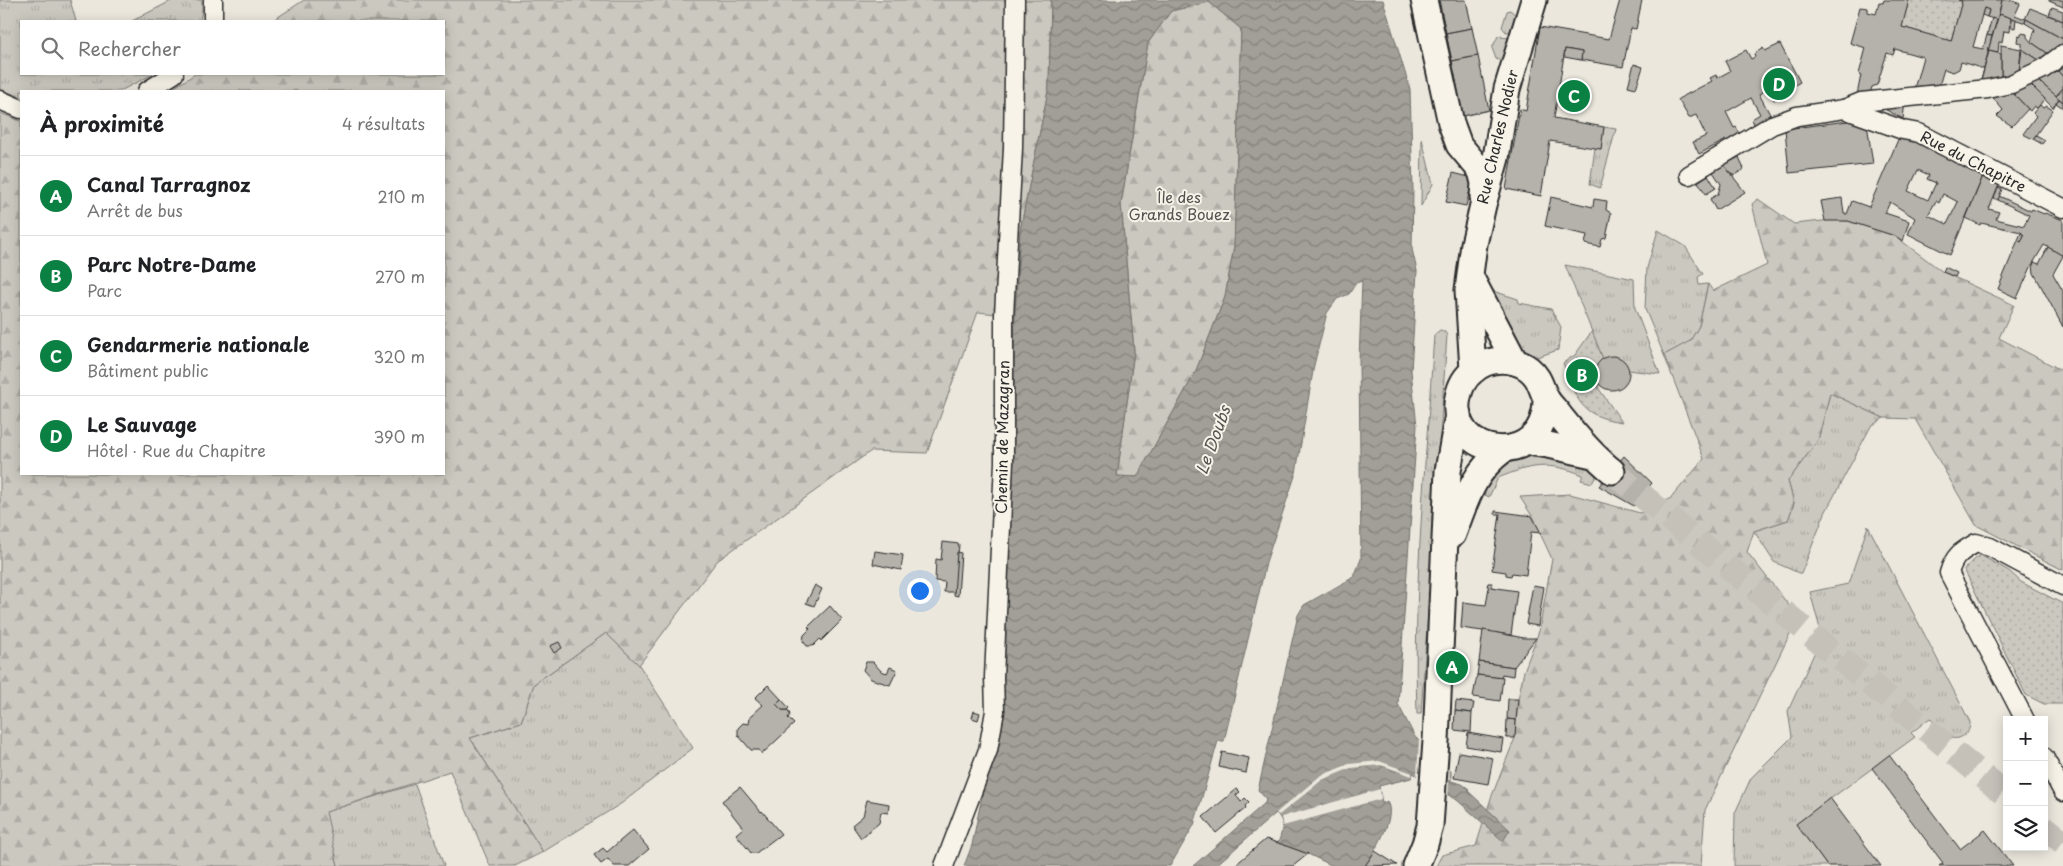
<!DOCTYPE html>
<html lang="fr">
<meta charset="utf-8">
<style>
:root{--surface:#fff;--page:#f2f2f2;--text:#202124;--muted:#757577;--line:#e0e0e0;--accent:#0b8043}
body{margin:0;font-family:"Playpen Sans",sans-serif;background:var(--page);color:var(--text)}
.controls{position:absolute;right:15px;bottom:15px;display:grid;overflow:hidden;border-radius:0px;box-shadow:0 2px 12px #0003}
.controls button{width:45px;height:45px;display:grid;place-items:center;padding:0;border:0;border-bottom:1px solid var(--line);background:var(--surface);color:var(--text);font:25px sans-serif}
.you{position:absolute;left:919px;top:590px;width:18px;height:18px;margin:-12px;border:4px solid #fff;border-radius:50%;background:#1a73e8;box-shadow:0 0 0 8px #1a73e833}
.badge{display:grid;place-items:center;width:32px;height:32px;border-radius:50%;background:var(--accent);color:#fff;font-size:16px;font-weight:700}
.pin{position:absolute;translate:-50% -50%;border:2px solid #fff;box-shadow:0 1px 5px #0006}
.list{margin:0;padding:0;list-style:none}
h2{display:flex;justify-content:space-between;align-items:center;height:65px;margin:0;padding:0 20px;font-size:21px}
h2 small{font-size:16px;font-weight:400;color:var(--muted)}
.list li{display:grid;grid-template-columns:32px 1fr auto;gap:15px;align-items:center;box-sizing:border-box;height:80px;padding:0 20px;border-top:1px solid var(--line)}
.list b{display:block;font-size:19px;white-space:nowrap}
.list p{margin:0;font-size:16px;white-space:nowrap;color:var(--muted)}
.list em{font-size:16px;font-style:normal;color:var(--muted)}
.icon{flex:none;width:28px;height:28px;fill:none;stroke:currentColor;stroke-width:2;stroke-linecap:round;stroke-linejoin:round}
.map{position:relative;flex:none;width:2063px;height:866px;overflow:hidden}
.search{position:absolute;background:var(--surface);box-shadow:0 2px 12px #0003;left:20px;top:20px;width:425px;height:55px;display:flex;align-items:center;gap:12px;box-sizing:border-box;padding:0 18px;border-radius:0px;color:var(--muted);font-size:19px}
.panel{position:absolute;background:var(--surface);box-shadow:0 2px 12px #0003;left:20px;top:90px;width:425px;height:385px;border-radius:0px}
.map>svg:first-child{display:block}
.grass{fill:url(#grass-tufts);stroke:#7b7a75}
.forest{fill:url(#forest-firs);stroke:#7b7a75}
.park{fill:url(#park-dots);stroke:#7b7a75}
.water{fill:url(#water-waves);stroke:#72716c;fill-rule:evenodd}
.pier{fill:#ebe7dd}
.building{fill:#b5b2ab;stroke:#2b2b2b;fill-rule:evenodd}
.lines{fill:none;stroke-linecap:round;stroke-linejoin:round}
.secondary-tunnel{stroke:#c5c1b9;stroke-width:25;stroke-dasharray:25 12;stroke-linecap:butt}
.minor-casing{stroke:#2b2b2b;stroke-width:21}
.secondary-casing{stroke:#2b2b2b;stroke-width:29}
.minor{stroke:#f7f3e8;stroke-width:18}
.secondary{stroke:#f7f3e8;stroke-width:25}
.labels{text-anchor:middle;stroke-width:4;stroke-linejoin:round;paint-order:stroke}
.street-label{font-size:15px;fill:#2b2b2b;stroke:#f7f3e8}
.park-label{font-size:15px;fill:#535250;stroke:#f7f3e8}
.water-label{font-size:16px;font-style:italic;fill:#555451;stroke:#f7f3e8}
</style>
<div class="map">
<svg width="2063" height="866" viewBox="0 0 2063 866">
<defs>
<pattern id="grass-tufts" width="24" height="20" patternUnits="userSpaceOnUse" patternTransform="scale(1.25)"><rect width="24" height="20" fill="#cbc8bf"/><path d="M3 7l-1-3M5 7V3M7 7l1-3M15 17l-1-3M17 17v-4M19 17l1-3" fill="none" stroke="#aeaca4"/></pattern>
<pattern id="forest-firs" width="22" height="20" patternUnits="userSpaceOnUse" patternTransform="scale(1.25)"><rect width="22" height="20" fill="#cbc8bf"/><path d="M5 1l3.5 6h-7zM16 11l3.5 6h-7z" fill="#aeaca4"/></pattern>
<pattern id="park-dots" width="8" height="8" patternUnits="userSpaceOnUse" patternTransform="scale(1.25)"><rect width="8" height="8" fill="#cbc8bf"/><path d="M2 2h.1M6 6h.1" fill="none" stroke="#aeaca4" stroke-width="1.8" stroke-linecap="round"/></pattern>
<pattern id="water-waves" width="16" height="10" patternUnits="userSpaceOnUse" patternTransform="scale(1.25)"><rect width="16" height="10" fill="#a29f98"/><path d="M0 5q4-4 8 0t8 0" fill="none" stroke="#84827c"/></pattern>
</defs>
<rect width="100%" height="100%" fill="#ebe7dd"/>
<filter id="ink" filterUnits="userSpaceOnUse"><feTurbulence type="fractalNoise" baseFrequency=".02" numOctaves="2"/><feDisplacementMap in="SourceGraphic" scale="10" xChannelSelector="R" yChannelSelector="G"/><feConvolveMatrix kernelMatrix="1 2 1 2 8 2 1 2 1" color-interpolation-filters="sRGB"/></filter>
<g filter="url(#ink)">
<!-- grass -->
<g class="grass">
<polygon points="0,0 70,0 76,21 21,21 21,74 153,74 120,91 21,91 21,97 0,89"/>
<polygon points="173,0 202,0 202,10 200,21 132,21"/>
<polygon points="1510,10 1516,15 1510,32 1506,32 1502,27 1507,11"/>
<polygon points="1502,35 1501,37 1508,38 1504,56 1498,60 1496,59 1492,48 1498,36"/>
<polygon points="1604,127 1616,129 1600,188 1590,184 1595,148 1601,149"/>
<polygon points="1422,139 1433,184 1421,206"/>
<polygon points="1658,230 1685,246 1703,274 1698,277 1699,285 1708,284 1699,326 1690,342 1664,355 1645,309 1647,268"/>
<polygon points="1565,265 1634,279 1635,308 1660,374 1628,370 1625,362 1615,356 1603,359"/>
<polygon points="1493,291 1518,299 1519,303 1551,309 1561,327 1558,350 1534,358 1517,344 1507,329 1511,325"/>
<path d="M1440 330 1444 331 1447 335 1421 714H1417C1413 588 1426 461 1434 335Z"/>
<polygon points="1830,393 1884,418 1871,426 1825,513 1801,574 1774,562 1754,531 1788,520 1794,503 1788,481 1818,440"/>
<path d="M1537 454 1582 463 1597 475 1592 483 1581 480 1583 475C1549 461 1530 465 1498 478L1489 497 1483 494C1500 460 1502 463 1537 454Z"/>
<path d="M1868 526 1970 722C1970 729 1968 733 1963 736 1949 745 1939 728 1930 718L1911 733 1915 737 1796 824 1827 866H1734L1735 813 1751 778 1792 737 1788 711 1822 636 1810 592 1848 584Z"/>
<polygon points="606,633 639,665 693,748 622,803 543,852 470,738 521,722 534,684"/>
<polygon points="415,784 444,866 338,866 325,812"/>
</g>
<!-- forest -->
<g class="forest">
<polygon points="304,0 1051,0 1049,86 1020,231 1015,316 978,312 927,453 871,451 717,561 639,665 606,633 534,684 521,722 470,738 543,852 515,866 490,866 450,771 326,812 338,866 0,866 0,113 21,121 21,474 444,474 444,91 169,91 195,74 444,74 444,21 272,21"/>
<polygon points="1209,2 1241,29 1234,247 1225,297 1195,373 1137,477 1117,476 1134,351 1121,204 1148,43 1171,11"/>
<polygon points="1758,199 1794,224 1832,220 1848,221 1895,236 1943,272 2014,305 1999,338 2063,371 2063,570 1976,525 1915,419 1884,418 1830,393 1818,440 1788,481 1794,503 1788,520 1754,531 1747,552 1798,617 1705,810 1701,866 1436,866 1442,855 1476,846 1491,798 1515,738 1518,699 1524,671 1539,631 1552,559 1532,516 1520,497 1570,494 1640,513 1671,498 1704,459 1664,355 1690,341 1699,326 1708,284 1713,291 1767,265 1752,204"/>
</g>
<!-- park -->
<g class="park">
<polygon points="1909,0 1962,1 1951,41 1902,27"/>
<path d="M1592 331 1603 359 1596 370 1599 389 1622 422C1579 416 1577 400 1563 363L1575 355Z"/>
<polygon points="1980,555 2009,571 2021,582 2063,604 2063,704 2044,704 2026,695 1964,569"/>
</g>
<!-- water -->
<path class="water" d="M1051 0H1383L1410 89 1413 190 1412 249 1417 271 1411 371 1417 426 1398 704 1415 737 1451 771V781L1462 784 1469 789 1468 791 1510 830 1503 841 1457 800 1413 773 1411 778 1379 786 1382 803 1387 802C1397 817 1374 853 1365 866H1333L1308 854 1278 843C1282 832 1286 822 1276 813L1215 866H1193L1265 803 1266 799 1258 790 1298 615 1304 605 1354 577 1361 559 1359 360 1362 281 1356 283 1349 294 1337 299 1327 313 1314 365 1296 473 1267 559 1224 741H1218L1194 825 1170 866H964L972 845 991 752 1008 577 1015 316 1020 231 1049 86ZM1209 2 1241 29 1234 247 1225 297 1195 373 1137 477 1117 476 1134 351 1121 204 1148 43 1171 11Z"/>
<!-- pier -->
<g class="pier">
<polygon points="1419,738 1450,768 1448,797 1417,777"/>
<polygon points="1379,761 1412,773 1412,776 1381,765 1351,768 1322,780 1279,815 1276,813 1320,776 1349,764"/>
<polygon points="1380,789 1381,799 1283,826 1281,817"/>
</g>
<!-- building -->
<g class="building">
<polygon points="1439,0 1466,0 1472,28 1446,33"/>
<polygon points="1620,0 1642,0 1636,29 1631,28 1623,67 1581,60 1582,52 1565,49 1554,118 1604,127 1601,149 1550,141 1541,196 1506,189 1520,109 1526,111 1540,27 1609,39"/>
<polygon points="1884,0 1909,0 1902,27 1951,41 1962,1 1958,0 2002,0 1997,20 1987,17 1989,10 1984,8 1973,47 1983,49 1987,35 1992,36 1981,81 1984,69 1961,62 1959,69 1953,72 1944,69 1939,86 1914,89 1923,57 1895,49 1893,55 1887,53 1877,85 1872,87 1870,94 1857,95 1861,75 1859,74 1866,48 1850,43 1860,7 1868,8 1868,12 1876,14 1879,2 1883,3"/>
<polygon points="2002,0 2011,0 2020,4 2015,15 2025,19 2030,8 2063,21 2063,39 2026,19 2026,23 1999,14"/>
<polygon points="2049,0 2063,0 2063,7 2049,1"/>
<polygon points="2052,7 2063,11 2063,21 2049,15"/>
<polygon points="1984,8 1989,10 1987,17 1982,15"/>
<polygon points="1999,14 2011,18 2010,32 2004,31 2002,42 1999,42 1998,53 1988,51"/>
<polygon points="1992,18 1997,20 1992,36 1987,35"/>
<polygon points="2011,18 2016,19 2015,28 2011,27"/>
<polygon points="2026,19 2063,39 2063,46 2053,57 2031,42 2035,29 2025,23"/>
<polygon points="1472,28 1478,56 1452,61 1446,33"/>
<polygon points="2021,33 2027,34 2027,37 2031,42 2053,57 2042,62 2022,49 2022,43 2017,42 2018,35 2021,36"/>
<polygon points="1780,44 1800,82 1790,88 1790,91 1774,100 1767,89 1759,94 1773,120 1756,129 1752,119 1760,114 1751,98 1726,112 1734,128 1736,127 1742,137 1729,144 1726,140 1699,154 1693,142 1706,136 1696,115 1689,118 1678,99 1712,81 1710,78 1716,75 1717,78 1730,71 1725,61 1746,50 1751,59 1755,57 1754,54 1763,48 1765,51"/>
<polygon points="2001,45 2021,49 2019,72 2001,80"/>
<polygon points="1565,49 1582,52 1581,60 1564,57"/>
<polygon points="2022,49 2042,62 2019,72"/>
<polygon points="1989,51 2001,54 2001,80 1981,81"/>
<polygon points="1478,56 1489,110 1463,116 1452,61"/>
<polygon points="1634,64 1643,67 1636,88 1628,86"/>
<polygon points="2063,66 2063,77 2058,72"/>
<polygon points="2058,71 2063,77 2063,88 2056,96 2037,80"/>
<polygon points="2037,80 2059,98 2053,108 2030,84"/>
<polygon points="2030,84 2045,99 2037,108 2034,106 2030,111 2012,92"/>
<polygon points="2063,88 2063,102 2056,96"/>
<polygon points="2012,92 2028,109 2012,126 1997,116 2003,110 1993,98"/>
<polygon points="2059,99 2063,102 2063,108 2056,103"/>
<polygon points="1905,101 1903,119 1877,105"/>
<polygon points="2040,105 2043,108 2046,106 2053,110 2033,139 2023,134 2036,116 2033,113"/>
<polygon points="1848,121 1867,124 1873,164 1789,173 1785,129"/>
<path d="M1900 135 1937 149 1983 176 1950 255 1908 234 1915 218 1890 202 1885 213 1909 221 1903 241 1895 236 1848 221H1825L1821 201 1842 198 1844 214H1847L1852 201 1869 207ZM1918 170 1929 175 1927 179 1936 183 1928 200 1908 191ZM1943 194 1958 202 1947 224 1928 215 1936 201 1939 203Z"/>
<polygon points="2036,135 2045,140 2042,144 2033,139"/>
<polygon points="1739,157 1744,169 1733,176 1724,165"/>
<polygon points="1724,165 1745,192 1716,210 1710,199 1718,194 1721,184 1713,172"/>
<polygon points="1453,173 1473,178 1466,206 1446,202"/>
<polygon points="1708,175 1716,188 1706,194 1698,182"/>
<polygon points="1983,176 2000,183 1989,209 1999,212 1996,219 2024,226 2029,215 1998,200 1999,196 2031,211 2032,209 2044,214 2045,213 2063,220 2063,256 2044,245 2032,265 2017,298 1998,289 2018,240 2021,242 2024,235 2021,232 1981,223 1980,225 1966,218"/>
<polygon points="1998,187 2002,189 1998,200 1994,198"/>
<polygon points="1551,197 1593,207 1594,199 1607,201 1606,210 1611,213 1606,238 1602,239 1600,247 1585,244 1587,235 1545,226"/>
<polygon points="2021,233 2024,235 2021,242 2018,240"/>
<polygon points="2048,247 2063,256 2053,274 2063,291 2063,327 2034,273 2033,265 2034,262 2039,264"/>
<polygon points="1945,267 1957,273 1955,277 1943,272"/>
<circle cx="1612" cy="373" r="17"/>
<polygon points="1624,456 1652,483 1634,506 1599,486"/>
<polygon points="1495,511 1532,516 1541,533 1531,532 1526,575 1512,573 1511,576 1506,575 1506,572 1492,570 1500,514 1495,514"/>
<polygon points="943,542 959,544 955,592 944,592 945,582 935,581 936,559 941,560"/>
<polygon points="875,551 903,555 901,570 873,564"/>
<polygon points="957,552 961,553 958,596 954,595"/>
<polygon points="1488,583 1492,583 1491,587 1517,591 1511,635 1461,628 1463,602 1486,605 1489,587 1487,586"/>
<polygon points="815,585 822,589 814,606 806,603"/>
<polygon points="1533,585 1544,587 1538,626 1526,624"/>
<polygon points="830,606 842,620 821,641 820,639 813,646 807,646 803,641 804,635 810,629 808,627"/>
<polygon points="1483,630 1524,638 1536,638 1514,667 1479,662"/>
<polygon points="559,642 562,648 554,653 550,646"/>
<polygon points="866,662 873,662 881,671 887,673 890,667 897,670 890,685 871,679 863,670"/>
<polygon points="1479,662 1514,667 1513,676 1502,674 1501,678 1477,675"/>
<polygon points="1477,675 1503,678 1500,701 1473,697"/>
<polygon points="768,685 781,699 776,704 782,710 788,710 790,715 788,718 794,724 762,754 759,750 751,750 738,735 738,728 743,723 749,724 750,717 763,705 755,698"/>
<polygon points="781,699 789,708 787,710 782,710 776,704"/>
<polygon points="1508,699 1518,699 1516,720 1507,719"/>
<polygon points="1456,701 1474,703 1472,713 1455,711"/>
<polygon points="974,711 980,713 978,720 972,718"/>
<polygon points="1455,711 1472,713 1471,732 1454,730"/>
<polygon points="1507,719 1516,720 1515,738 1506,738"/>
<polygon points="1468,733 1503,739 1501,752 1466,746"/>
<polygon points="1222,752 1249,758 1246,773 1219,767"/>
<polygon points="1459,752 1493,758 1488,784 1454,778"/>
<polygon points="1889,755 1960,849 1985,830 2013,866 1939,866 1943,863 1872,768"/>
<polygon points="740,787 761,812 762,811 781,834 756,853 751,853 736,834 743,828 722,801"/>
<polygon points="1237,789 1240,792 1236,795 1241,802 1245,798 1249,802 1245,806 1246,808 1216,833 1203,817"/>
<polygon points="1830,798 1881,866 1827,866 1796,824"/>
<polygon points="867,800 889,804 888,813 881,812 879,823 861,838 852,825 863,816"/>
<polygon points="633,830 649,849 629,866 614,866 608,859 601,864 594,855 603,848 607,852"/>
<polygon points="1266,839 1278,843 1308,854 1293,866 1234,866"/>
<polygon points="1375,851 1397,865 1365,866"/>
</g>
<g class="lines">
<!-- secondary-tunnel -->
<g class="secondary-tunnel">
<polyline points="1612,471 2007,796"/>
<polyline points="2044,827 2063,842"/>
</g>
<!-- minor casing -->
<g class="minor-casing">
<g id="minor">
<polyline points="213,21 213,0"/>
<polyline points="147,91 174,74"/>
<polyline points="0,100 21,109"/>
<polyline points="1844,109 1861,102 1988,89 2011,84 2043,69 2063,54"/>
<polyline points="1689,175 1772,125 1797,116 1844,109 1903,130 1919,133 2063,208"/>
<path d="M2025 720 1949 573C1954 556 1960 552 1976 543L1990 547 2063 586"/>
<polyline points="2044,757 2063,792"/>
<polyline points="944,866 988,750 995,711 994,677 1004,462 1004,315 1013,148 1015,0"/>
</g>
</g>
<!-- secondary casing -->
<g class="secondary-casing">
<g id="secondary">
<polyline points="1424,0 1451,123 1459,145 1481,171 1484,183 1483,197"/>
<polyline points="1471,278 1515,362"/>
<polyline points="1473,370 1468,290 1474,244 1483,205 1496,158 1507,89 1534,0"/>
<path d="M1546 398C1547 473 1445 458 1458 397 1460 387 1465 377 1473 371 1488 357 1513 357 1529 369 1540 378 1540 386 1546 398 1549 404 1556 410 1560 416 1576 436 1592 455 1612 471"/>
<polyline points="1527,442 1548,445 1593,455"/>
<path d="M1453 534C1466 500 1473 472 1503 450"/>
<polyline points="1416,866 1425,844 1430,826 1436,741 1448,471 1458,414"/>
</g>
</g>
<!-- minor -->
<use href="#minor" class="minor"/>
<!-- secondary -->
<use href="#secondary" class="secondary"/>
</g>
</g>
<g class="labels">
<!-- street labels -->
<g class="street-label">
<text transform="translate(1498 137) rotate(-77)" y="5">Rue Charles Nodier</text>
<text transform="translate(1973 162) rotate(27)" y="5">Rue du Chapitre</text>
<text transform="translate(1003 437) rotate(-89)" y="5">Chemin de Mazagran</text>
</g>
<!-- park labels -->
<g class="park-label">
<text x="1179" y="203">Île des<tspan x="1179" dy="17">Grands Bouez</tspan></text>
</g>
<!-- water labels -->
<g class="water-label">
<text transform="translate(1213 440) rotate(-70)" y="6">Le Doubs</text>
</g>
</g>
</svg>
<div class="controls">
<button>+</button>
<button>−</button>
<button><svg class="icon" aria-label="layers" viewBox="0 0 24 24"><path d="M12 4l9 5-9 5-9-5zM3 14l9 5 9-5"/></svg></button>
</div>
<div class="you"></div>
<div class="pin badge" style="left:1452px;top:667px">A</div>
<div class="pin badge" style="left:1582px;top:375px">B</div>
<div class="pin badge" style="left:1574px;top:96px">C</div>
<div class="pin badge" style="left:1779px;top:84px">D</div>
<div class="search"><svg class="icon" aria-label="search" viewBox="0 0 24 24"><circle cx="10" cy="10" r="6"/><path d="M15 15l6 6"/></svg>Rechercher</div>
<section class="panel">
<h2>À proximité<small>4 résultats</small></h2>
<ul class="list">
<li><span class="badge">A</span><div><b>Canal Tarragnoz</b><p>Arrêt de bus</p></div><em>210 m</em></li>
<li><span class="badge">B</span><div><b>Parc Notre-Dame</b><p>Parc</p></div><em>270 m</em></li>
<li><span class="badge">C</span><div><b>Gendarmerie nationale</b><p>Bâtiment public</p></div><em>320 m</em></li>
<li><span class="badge">D</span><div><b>Le Sauvage</b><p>Hôtel · Rue du Chapitre</p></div><em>390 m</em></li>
</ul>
</section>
</div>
